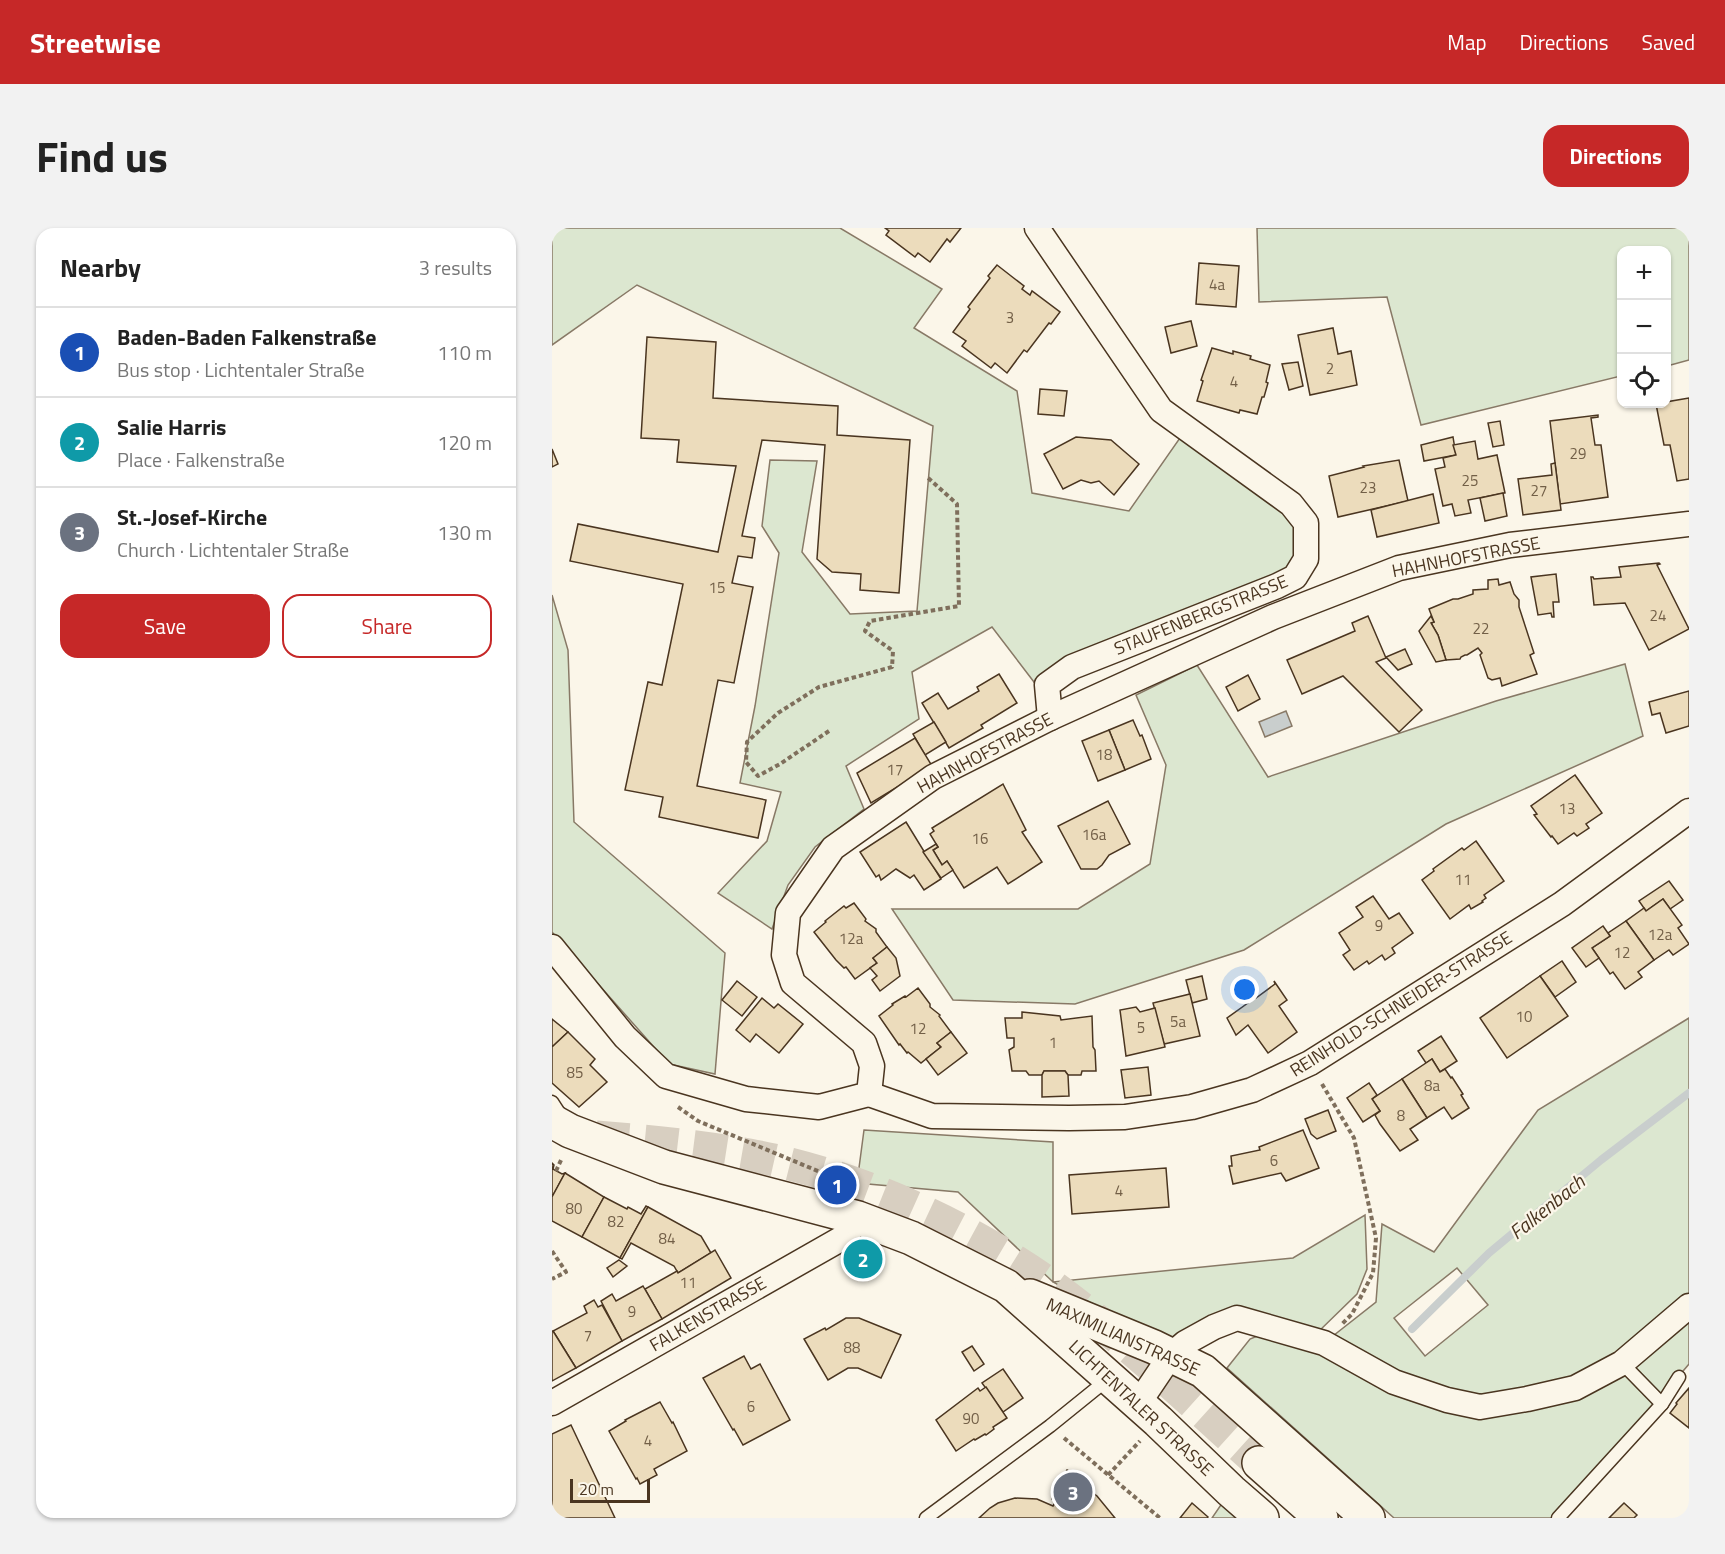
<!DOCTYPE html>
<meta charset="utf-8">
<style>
:root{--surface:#fff;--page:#f2f2f2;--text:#222;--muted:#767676;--line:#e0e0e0;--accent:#c62828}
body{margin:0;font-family:"Titillium Web",sans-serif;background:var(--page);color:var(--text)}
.controls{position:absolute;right:18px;top:18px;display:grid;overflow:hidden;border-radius:12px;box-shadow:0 2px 4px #0004}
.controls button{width:54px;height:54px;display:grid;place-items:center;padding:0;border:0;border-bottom:2px solid var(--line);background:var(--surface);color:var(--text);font:30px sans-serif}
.scale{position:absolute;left:18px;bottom:15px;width:80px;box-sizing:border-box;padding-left:6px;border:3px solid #4a3520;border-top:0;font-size:16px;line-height:21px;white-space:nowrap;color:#4a3520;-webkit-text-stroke:4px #fbf6e9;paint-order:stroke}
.you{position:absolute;left:693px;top:762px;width:21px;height:21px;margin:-15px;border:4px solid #fff;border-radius:50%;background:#1a73e8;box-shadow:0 0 0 9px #1a73e833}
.badge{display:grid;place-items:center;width:39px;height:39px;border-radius:50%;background:var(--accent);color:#fff;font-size:20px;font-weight:700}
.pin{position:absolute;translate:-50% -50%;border:3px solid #fff;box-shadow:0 2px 6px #0006}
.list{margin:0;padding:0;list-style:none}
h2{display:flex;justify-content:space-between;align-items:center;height:78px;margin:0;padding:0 24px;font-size:26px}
h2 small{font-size:20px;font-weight:400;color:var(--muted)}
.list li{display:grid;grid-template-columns:39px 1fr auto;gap:18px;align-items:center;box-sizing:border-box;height:90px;padding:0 24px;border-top:2px solid var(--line)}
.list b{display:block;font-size:22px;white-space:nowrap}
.list p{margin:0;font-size:20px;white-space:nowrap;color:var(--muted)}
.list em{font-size:20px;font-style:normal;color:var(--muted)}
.actions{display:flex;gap:12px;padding:18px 24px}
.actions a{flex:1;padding:14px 0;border:2px solid var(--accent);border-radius:18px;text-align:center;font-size:21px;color:var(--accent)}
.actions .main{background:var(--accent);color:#fff}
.icon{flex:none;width:33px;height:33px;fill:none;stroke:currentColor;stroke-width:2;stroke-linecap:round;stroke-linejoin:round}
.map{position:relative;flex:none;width:1137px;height:1290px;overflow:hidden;border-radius:18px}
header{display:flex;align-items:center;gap:36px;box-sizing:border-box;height:84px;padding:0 30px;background:var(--accent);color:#fff}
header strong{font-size:28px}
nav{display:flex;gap:33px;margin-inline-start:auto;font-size:21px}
.intro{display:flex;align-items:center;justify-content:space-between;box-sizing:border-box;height:144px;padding:0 36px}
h1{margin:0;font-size:42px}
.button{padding:15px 27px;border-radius:18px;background:var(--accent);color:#fff;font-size:21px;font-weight:700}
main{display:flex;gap:36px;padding:0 36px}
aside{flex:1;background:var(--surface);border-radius:18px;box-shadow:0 2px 4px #0004}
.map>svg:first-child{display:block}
.green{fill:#dce7d0;stroke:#887966;stroke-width:1.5;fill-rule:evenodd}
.water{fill:#c9cecd;stroke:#887966;stroke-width:1.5}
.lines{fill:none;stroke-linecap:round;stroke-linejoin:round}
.stream{stroke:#c9cecd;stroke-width:8}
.building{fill:#ecdcbc;stroke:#4a3520;stroke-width:1.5}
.primary-tunnel{stroke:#d8cfc1;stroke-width:33;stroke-dasharray:33 16;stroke-linecap:butt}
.service-casing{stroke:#4a3520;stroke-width:15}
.minor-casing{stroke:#4a3520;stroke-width:27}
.secondary-casing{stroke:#4a3520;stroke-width:36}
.primary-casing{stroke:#4a3520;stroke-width:36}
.path{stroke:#7f6f5c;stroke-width:4;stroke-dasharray:4.5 3;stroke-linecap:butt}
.service{stroke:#fbf6e9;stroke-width:12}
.minor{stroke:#fbf6e9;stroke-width:24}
.secondary{stroke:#fbf6e9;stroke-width:33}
.primary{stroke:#fbf6e9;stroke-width:33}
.labels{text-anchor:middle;stroke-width:4.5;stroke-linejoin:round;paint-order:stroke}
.number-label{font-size:15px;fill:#725f47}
.street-label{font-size:18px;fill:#4a3520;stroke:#fbf6e9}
.water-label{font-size:20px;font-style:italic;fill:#4a3520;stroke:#fbf6e9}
</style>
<header>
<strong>Streetwise</strong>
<nav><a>Map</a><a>Directions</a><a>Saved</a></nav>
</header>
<div class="intro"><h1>Find us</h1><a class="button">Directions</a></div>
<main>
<aside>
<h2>Nearby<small>3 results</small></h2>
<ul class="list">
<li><span class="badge" style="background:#1a4fb4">1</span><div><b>Baden-Baden Falkenstraße</b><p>Bus stop · Lichtentaler Straße</p></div><em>110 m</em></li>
<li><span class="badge" style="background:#0f9aa8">2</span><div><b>Salie Harris</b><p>Place · Falkenstraße</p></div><em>120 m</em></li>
<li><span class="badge" style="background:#6b7280">3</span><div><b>St.-Josef-Kirche</b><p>Church · Lichtentaler Straße</p></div><em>130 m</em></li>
</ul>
<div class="actions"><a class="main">Save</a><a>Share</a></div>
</aside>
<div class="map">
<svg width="1137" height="1290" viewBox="0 0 1137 1290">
<rect width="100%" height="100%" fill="#fbf6e9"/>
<!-- green -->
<g class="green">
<polygon points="0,0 288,0 390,61 362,100 465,163 480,265 577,283 630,207 754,295 743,349 482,454 440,399 360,444 367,491 294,538 312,581 263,619 236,657 220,701 166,665 215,613 229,564 188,555 203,478 227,325 210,298 218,232 265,233 250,324 298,386 365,383 381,198 85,57 0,117"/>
<polygon points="705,0 1137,0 1137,132 1115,138 1114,22 1070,22 1069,148 869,197 835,69 707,74"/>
<polygon points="0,367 16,422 22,594 173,725 163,846 117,836 0,704"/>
<polygon points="1073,436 1091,508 894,596 692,722 523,776 401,772 340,681 526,681 598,636 614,537 584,467 645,437 716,549 944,473"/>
<path d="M1137 790V1136L1006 1290H842L675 1140 698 1111 722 1101 772 1115 824 1074 830 996 882 1024 986 882ZM905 1040 936 1077 873 1128 842 1090Z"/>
<polygon points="312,902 501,914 501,1054 741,1030 813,987 815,1041 805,1066 763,1107 675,1081 618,1119 501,1054 406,964 305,955"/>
<polygon points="673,1271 691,1290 660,1290"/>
</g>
<!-- water -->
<polygon class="water" points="734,483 740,498 713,509 707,494"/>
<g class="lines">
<!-- stream -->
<polyline class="stream" points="860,1101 937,1025 1049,932 1137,865"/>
</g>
<!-- building -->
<g class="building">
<polygon points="333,0 409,0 398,14 395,11 378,34 366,25 363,29 334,7 337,3"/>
<polygon points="647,35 687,38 684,79 644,76"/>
<polygon points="445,37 472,58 470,61 478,67 480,63 508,84 499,96 497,95 475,124 472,122 455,145 443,135 439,140 410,118 414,113 401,104 418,81 416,79 438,50 436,48"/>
<polygon points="639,93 645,118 619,125 613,99"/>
<polygon points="781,100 786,126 799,123 805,157 758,167 746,107"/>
<polygon points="95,109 164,114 161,170 286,178 285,207 358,212 347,365 308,362 309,346 280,344 265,331 273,217 210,212 190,308 203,310 200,330 186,328 180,355 201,359 182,455 166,452 145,558 214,572 206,610 107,589 111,569 73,562 96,454 110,457 131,356 18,333 26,296 166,324 184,238 125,234 127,212 89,210"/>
<polygon points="660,120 681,126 681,123 699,128 698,131 718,137 714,154 716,155 712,169 710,169 705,186 688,182 687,185 645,173 651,153 649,152"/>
<polygon points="746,134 751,158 737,162 730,136"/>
<polygon points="488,161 515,163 512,188 486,186"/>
<polygon points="1137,170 1137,251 1125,253 1118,217 1112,217 1104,176 1114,176 1114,174"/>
<polygon points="1046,187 1046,189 1039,190 1043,217 1049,217 1056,269 1008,276 998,193"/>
<polygon points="948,193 952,217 941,219 936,195"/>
<polygon points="524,209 559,212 587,236 562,267 547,253 539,255 529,252 511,261 492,226"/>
<polygon points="901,209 904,227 872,233 869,217"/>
<polygon points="923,213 926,231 945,227 953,265 916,272 919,285 903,288 900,276 891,278 883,241 893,239 891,230 904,227 901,217"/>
<polygon points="0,221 6,236 0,239"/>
<polygon points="847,232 856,273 786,289 777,248 812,239 811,238"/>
<polygon points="1003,235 1009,282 971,287 966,251 1000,247 999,236"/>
<polygon points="951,265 955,288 933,293 928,270"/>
<polygon points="881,266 887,295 825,309 819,282"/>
<polygon points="1107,335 1108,336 1105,337 1137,401 1097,422 1073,375 1042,377 1039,349 1041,349 1042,351 1069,349 1067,339"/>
<polygon points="1004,346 1007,374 1001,374 1002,389 1000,389 999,385 986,387 979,349"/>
<polygon points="946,351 947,357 958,354 962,366 967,372 967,379 982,425 978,427 985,446 950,458 948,450 940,452 936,450 928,427 930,425 926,420 915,427 913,427 909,429 908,431 894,432 886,407 879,395 882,394 877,381 901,371 906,371 921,366 921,362 936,361 936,352"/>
<polygon points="816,388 834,430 824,434 870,482 847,504 791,448 750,466 735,432 803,403 800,395"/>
<polygon points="879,388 882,394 879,395 886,407 894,432 884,434 867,403"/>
<polygon points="853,421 860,436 846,442 834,429"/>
<polygon points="447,446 465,475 429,497 431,500 397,520 370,475 386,465 396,481 427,463 425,459"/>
<polygon points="696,447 708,471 686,483 674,459"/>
<polygon points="1137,463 1137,498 1114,505 1108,485 1100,487 1097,474"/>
<polygon points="581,492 588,508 590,507 599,531 573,542 557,502"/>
<polygon points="382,494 394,514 373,527 361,506"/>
<polygon points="557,502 573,542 546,553 530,513"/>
<polygon points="363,510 380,538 319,575 305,545"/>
<polygon points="1023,547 1050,585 1034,596 1037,600 1025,608 1022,605 1006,616 1000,608 999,609 982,587 985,586 979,578"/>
<polygon points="451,556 474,602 470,604 490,634 456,656 445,639 412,660 395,633 390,637 381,622 386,619 378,606 382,603 380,600"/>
<polygon points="556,573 578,616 557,627 550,637 545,641 529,641 506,598"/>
<polygon points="354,594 389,651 372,662 362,647 358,650 344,641 329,652 327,647 324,649 308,624"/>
<polygon points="924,613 952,653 932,667 934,670 930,673 931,674 919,681 917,677 898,691 870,652 882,643 881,641 910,620 912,622"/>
<polygon points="384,616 386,619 381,622 390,637 395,633 401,642 389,650 371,624"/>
<polygon points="1117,653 1131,672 1118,681 1111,671 1094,683 1087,673"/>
<polygon points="821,668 837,691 847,685 861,705 840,720 843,725 833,732 830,727 817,736 815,733 802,742 791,727 798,722 787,705 811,689 804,679"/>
<polygon points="1111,671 1130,697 1126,700 1137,716 1121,727 1117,722 1102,732 1074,693 1092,680 1094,683"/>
<polygon points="302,675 314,691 313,693 324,701 324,704 335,719 321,730 325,735 303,751 294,739 292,740 284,732 262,704 274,694 273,693 292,678 294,680"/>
<polygon points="1074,693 1102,732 1086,744 1090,749 1073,761 1061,744 1058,746 1040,720 1058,708 1056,705"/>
<polygon points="1051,698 1058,708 1040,720 1047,730 1034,739 1020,720"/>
<polygon points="335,719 344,730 348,748 328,763 320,752 325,748 318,740 325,735 321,730"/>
<polygon points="1010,733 1024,754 1003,769 988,748"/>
<polygon points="650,748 655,771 640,775 634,752"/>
<polygon points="988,748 1016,788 955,830 928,790"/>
<polygon points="185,753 205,769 190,788 170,772"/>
<polygon points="722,753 735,772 727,778 745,804 716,825 696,797 684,807 675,790 700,772 699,770 702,768 704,770 723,756"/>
<polygon points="366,760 378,776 378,779 388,787 387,788 399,804 385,815 389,819 369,835 356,824 355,825 348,816 347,817 327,788 341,777 340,776 353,768 354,769"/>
<polygon points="638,766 648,808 612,816 601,775"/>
<polygon points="210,770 222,780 226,776 251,796 227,825 204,806 198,814 184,802"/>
<polygon points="584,779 588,784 603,780 613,819 574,828 568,782"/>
<polygon points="470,784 508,788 509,792 540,788 541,819 543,822 544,843 530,843 529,847 516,847 513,843 492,843 490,847 477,847 474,843 460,843 457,822 462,819 462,810 455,810 453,790 470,790"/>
<polygon points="0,791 16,804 0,819"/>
<polygon points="16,804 43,831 38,837 55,854 27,879 0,855 0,819"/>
<polygon points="399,804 415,825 386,847 374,831 389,819 385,815"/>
<polygon points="889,808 905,833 888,844 880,831 874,835 866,823"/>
<polygon points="880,831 888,844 893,841 899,850 900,849 911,866 909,867 917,880 900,891 892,879 875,890 850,851"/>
<polygon points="596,839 599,867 573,870 569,842"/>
<polygon points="492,843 513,843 516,847 517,868 490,869 490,847"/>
<polygon points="850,851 875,890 858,901 866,912 848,923 828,896 823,887 828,883 820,871"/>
<polygon points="817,855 825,867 820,871 828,883 811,894 795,870"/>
<polygon points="776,882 784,903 765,911 759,906 753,891"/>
<polygon points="751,902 767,940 734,953 729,945 681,956 677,938 680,938 679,928 708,922 707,919"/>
<polygon points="0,935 2,937 1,941 10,946 13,945 0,969"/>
<polygon points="614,940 617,979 520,986 517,947"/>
<polygon points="13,945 52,969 30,1009 0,993 0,969"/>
<polygon points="52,969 75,981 76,979 89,986 94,978 96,979 68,1030 30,1009"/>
<polygon points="96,979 149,1008 159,1025 126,1045 122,1038 79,1015 70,1031 68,1030"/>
<polygon points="163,1022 179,1050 110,1091 93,1061 125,1043 126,1045"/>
<polygon points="67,1032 75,1038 61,1049 55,1040"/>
<polygon points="91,1058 110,1091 70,1113 49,1073 60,1066 64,1073"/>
<polygon points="42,1072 46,1079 50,1077 70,1113 24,1140 1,1103 35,1085 32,1078"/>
<polygon points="294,1090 307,1090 349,1107 329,1150 306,1140 296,1140 276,1152 262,1128 252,1111 273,1100 274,1102"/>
<polygon points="1,1103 24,1140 0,1153 0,1104"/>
<polygon points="420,1118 432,1136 422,1143 410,1124"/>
<polygon points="192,1128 199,1141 208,1136 238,1192 191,1217 182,1201 181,1202 151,1150"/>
<polygon points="451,1141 471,1170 451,1184 430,1155"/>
<polygon points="434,1159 455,1190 441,1199 442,1201 434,1207 433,1206 423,1212 422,1211 404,1223 384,1192 426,1160 428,1163"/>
<polygon points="1137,1160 1137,1200 1118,1185 1125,1176 1124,1175"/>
<polygon points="108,1174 120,1195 121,1194 135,1223 102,1241 105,1247 88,1256 85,1250 84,1251 57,1203 74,1193 73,1192"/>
<polygon points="19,1197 63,1290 0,1290 0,1206"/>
<polygon points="515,1242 517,1243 514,1247 533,1259 545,1268 563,1290 427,1290 438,1280 446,1275 463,1270 485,1271 501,1278 504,1273 500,1271"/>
<polygon points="640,1275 656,1289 655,1290 628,1290"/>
<polygon points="1072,1275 1085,1287 1082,1290 1057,1290"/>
</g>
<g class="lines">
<!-- primary-tunnel -->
<path class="primary-tunnel" d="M44 909C95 913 146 918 197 927 301 946 409 994 496 1055 571 1109 638 1173 707 1235"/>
<!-- service casing -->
<g class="service-casing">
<g id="service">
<polyline points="0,874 11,891"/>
<polyline points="1070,1135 1110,1176"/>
<polyline points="374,1290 498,1198 545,1160 553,1147"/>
<polyline points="1006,1290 1110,1176 1127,1149"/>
</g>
</g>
<!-- minor casing -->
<g class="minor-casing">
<g id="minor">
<polyline points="485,0 609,182 739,276 754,295 754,331 743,349 725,358 520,439 495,457 498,490"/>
<polyline points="0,719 73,809 114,848 194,871 267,879 317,866 320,838 312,815 241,755 232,727 236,685 281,620 381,549 498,490 721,389 847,340 958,317 1137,296"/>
<polyline points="317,866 380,888 517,890 573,889 640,879 700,862 758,835 1010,676 1137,583"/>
<polyline points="0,1175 294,1008 306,990"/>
<polyline points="586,1176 619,1127 633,1115 662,1099 685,1090 772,1115 842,1154 895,1172 928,1179 975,1171 1023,1160 1070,1135 1137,1078"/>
</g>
</g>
<!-- secondary casing -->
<g class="secondary-casing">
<g id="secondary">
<polyline points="0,893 18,903 112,939 306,990 359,1010 454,1058 606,1193 679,1263 710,1290"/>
<polyline points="478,1068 602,1119 651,1143 816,1290"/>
</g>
</g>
<!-- primary casing -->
<g class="primary-casing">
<polyline id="primary" points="707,1235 769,1290"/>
</g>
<!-- path -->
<g class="path">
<polyline points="277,503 228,536 206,548 194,534 195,514 226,485 267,459 340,439 341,423 313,403 318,393 407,378 405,276 375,249"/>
<polyline points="770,856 802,910 824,1010 821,1045 800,1086 789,1097"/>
<polyline points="126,879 146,893 285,951"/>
<polyline points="4,943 10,930"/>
<polyline points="0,1023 14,1044 0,1051"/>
<polyline points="512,1210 608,1290"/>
<polyline points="556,1247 588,1213"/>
</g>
<!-- service -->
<use href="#service" class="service"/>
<!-- minor -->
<use href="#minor" class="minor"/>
<!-- secondary -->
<use href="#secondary" class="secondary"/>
<!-- primary -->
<use href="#primary" class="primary"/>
</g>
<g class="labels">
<!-- number labels -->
<g class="number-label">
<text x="665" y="62">4a</text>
<text x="458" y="95">3</text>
<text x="778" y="146">2</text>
<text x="682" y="159">4</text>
<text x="1026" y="231">29</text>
<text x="918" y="258">25</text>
<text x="816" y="265">23</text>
<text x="987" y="268">27</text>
<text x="165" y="365">15</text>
<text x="1106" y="393">24</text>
<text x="929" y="406">22</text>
<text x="552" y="532">18</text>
<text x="343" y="547">17</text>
<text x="1015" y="586">13</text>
<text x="542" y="612">16a</text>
<text x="428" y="616">16</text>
<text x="911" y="657">11</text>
<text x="827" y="703">9</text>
<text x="1108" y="712">12a</text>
<text x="299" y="716">12a</text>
<text x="1070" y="730">12</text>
<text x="972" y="794">10</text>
<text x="626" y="799">5a</text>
<text x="589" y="805">5</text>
<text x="366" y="806">12</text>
<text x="501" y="820">1</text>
<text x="23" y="850">85</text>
<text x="880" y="863">8a</text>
<text x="849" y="893">8</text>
<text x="722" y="938">6</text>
<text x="567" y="968">4</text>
<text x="22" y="986">80</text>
<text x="64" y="999">82</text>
<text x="115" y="1016">84</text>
<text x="136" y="1060">11</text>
<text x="80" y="1089">9</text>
<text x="36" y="1113">7</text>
<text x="300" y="1125">88</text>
<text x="199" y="1184">6</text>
<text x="419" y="1196">90</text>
<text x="96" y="1218">4</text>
</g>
<!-- street labels -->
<g class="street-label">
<text transform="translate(914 329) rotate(-11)" y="6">HAHNHOFSTRASSE</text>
<text transform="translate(649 387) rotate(-22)" y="6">STAUFENBERGSTRASSE</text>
<text transform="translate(433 525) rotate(-28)" y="6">HAHNHOFSTRASSE</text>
<text transform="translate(849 776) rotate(-32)" y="6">REINHOLD-SCHNEIDER-STRASSE</text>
<text transform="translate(156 1086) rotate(-30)" y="6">FALKENSTRASSE</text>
<text transform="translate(571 1109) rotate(24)" y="6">MAXIMILIANSTRASSE</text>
<text transform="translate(589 1180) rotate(43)" y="6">LICHTENTALER STRASSE</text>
</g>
<!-- water labels -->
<g class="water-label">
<text transform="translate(995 979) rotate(-39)" y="7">Falkenbach</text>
</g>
</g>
</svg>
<div class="controls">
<button>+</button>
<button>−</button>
<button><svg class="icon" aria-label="locate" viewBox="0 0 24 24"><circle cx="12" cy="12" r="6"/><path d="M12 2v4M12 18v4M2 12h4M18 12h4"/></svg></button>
</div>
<div class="scale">20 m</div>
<div class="you"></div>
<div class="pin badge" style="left:285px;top:957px;background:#1a4fb4">1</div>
<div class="pin badge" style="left:311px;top:1031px;background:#0f9aa8">2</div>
<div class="pin badge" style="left:521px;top:1264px;background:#6b7280">3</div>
</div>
</main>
